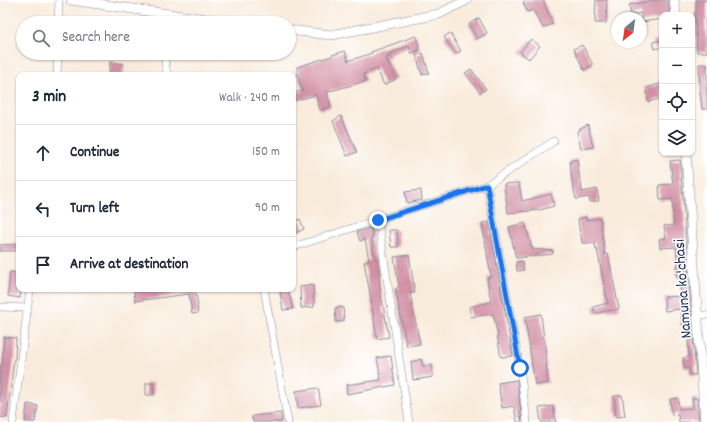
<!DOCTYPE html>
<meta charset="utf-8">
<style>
:root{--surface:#fff;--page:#f2f2f3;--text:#1f2937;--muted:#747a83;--line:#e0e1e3}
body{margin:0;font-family:Dekko,sans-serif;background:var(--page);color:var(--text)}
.controls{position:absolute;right:12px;top:12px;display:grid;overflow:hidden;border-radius:8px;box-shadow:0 1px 3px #0004}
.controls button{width:36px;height:36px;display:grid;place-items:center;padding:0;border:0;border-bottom:1px solid var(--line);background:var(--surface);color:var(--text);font:20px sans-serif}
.compass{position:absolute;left:611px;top:12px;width:36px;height:36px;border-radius:50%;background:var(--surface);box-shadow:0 1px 3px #0004;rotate:209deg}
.stop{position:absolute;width:12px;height:12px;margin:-9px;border:3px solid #1a73e8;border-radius:50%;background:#fff}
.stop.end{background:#1a73e8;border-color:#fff;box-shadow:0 1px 4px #0008}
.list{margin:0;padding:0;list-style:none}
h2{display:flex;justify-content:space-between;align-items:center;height:52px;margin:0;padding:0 16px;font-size:17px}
h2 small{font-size:13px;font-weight:400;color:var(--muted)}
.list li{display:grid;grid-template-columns:26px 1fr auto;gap:12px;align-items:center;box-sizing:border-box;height:56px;padding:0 16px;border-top:1px solid var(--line)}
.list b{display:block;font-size:15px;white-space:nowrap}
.list em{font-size:13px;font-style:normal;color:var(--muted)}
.icon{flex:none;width:22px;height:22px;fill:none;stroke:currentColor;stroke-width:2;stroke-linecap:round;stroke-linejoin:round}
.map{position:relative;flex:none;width:707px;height:422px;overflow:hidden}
.search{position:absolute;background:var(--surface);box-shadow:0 1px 3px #0004;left:16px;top:16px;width:280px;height:44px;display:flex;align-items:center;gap:10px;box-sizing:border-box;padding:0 14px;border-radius:22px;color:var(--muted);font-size:15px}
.panel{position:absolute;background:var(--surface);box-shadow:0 1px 3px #0004;left:16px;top:72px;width:280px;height:220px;border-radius:8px}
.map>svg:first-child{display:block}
.building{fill:#d390a5}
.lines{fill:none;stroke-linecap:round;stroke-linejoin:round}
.minor-casing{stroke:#8a8d9c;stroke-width:8}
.secondary-casing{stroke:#8a8d9c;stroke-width:10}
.minor{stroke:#fff;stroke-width:7}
.secondary{stroke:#fff;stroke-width:9}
.route{stroke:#1a73e8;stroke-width:5}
.labels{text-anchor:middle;stroke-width:3;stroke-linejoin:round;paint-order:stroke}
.street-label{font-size:16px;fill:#1b2f5e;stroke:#fff}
</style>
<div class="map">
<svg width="707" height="422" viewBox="0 0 707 422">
<rect width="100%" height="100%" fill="#fff"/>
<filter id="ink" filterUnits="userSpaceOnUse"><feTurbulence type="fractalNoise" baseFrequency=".025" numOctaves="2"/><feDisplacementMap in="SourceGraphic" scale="8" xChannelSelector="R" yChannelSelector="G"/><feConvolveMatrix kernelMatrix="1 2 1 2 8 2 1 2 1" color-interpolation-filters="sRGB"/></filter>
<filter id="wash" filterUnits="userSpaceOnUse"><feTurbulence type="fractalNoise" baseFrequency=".012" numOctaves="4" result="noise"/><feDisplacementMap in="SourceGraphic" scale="16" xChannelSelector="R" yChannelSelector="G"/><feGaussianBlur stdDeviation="0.9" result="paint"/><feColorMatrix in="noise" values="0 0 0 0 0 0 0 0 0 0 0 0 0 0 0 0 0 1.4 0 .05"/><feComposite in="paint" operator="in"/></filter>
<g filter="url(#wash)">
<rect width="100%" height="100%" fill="#f9ebdb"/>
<g id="blocks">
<!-- building -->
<g class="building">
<polygon points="527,0 543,0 553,24 543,28 533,10 527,12 523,2"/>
<polygon points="596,0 607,0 606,23 595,23"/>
<polygon points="651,0 668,0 670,15 662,15 662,19 642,22 641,13 631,15 629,5 651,1"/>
<polygon points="696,0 707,0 707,20 705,20 707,52 697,52 695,12 696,12"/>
<polygon points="479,18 487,33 477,39 469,24"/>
<polygon points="450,33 461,51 456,54 444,37"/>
<polygon points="416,36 420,50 411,53 409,46 389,54 390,57 386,58 396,79 384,85 377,69 363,74 366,81 327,92 331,107 320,110 316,95 293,101 293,93 303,91 298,77 297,67 332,56 332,55 345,51 348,61 372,53 371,52"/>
<polygon points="531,39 540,46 529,59 520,52"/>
<polygon points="662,40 662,47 655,49 653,42"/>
<polygon points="582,45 593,65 584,70 574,49"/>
<polygon points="423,53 429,73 422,75 416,55"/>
<polygon points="110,62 124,64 123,75 109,75"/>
<polygon points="699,64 707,64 707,109 702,109 700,89"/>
<polygon points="471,69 486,89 480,93 465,73"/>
<polygon points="662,83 662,98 648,102 646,88"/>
<polygon points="341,116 357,152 347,156 333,121"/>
<polygon points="588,125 593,147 581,149 577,131"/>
<polygon points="577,159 580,181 581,181 582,192 597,189 599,201 590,202 589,197 576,199 572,181 570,161"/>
<polygon points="680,160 696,375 690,375 689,368 684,368 683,358 689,357 687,324 682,325 681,309 665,311 664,297 681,296 679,277 677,277 676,266 678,266 676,247 660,248 659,239 666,238 664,226 674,225 672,199 660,200 659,185 673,184 670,161"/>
<polygon points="519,183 522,201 551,194 554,206 539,210 508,213 504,184"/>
<polygon points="421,190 422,200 407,203 405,192"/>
<polygon points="586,217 586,220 600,218 605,255 608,254 619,309 609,311 609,310 595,314 593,307 608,303 597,249 596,250 595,243 582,243 581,235 580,235 578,219"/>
<polygon points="300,219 304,229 293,234 293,222"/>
<polygon points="489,222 513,356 501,357 497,335 498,335 493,314 471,317 469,307 491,302 487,278 491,277 482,223"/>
<polygon points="525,223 532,249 553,251 553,254 516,258 509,227"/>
<polygon points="371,228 373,237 371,238 375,259 376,258 379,272 380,289 389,337 377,339 369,288 364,262 369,260 365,239 360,241 357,232"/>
<polygon points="389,230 397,230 398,247 391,247"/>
<polygon points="19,244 19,251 0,251 0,245"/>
<polygon points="409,255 415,293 410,293 420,344 407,346 395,289 399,287 394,257"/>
<polygon points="522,261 524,270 517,271 516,262"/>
<polygon points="10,272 19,273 19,289 21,289 20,298 8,296"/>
<polygon points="313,285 314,307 301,308 300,287"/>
<polygon points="134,289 195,289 198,305 197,305 198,313 192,314 189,294 135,301"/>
<polygon points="288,290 293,309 283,310 280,291"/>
<polygon points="343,307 344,321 336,322 335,308"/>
<polygon points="541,314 545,348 548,383 535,385 525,317"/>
<polygon points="4,337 16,338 15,359 14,359 13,366 7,418 0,417 0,366 2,366"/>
<polygon points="391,356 395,385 347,394 346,385 381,380 377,358"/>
<polygon points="421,359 423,366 432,365 433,377 413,380 411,362"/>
<polygon points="517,380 522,422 517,422 514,406 502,408 498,383"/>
<polygon points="146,383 153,383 154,395 146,395"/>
<polygon points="318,388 321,405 298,408 296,391"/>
<polygon points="622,395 625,416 616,417 614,396"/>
<polygon points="678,398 679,409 693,408 692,398 697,398 699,422 679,422 678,414 672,415 670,399"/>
<polygon points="27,404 38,406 35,422 25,422"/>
<polygon points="553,406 556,422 541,422 539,408"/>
<polygon points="281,413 282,422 253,422 252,416"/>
</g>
</g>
</g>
<g filter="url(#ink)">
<use href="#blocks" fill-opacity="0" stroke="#8a8d9c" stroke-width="1"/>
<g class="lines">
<!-- minor casing -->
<g class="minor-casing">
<g id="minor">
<polyline points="158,13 159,23"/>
<polyline points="58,23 59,0"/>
<polyline points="164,53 167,75"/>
<polyline points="57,75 58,53"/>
<polyline points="487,185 520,368 527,422"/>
<polyline points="378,220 409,422"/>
<polyline points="293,247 487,185 554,141"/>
<polyline points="264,289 288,422"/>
<polyline points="0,307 27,308"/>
<polyline points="698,315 707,315"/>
<polyline points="13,422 30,289"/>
</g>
</g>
<!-- secondary casing -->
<g class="secondary-casing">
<g id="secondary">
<polyline points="71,0 168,14 237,23"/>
<polyline points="674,0 676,15"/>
<polyline points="289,30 331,35 439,14 467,0"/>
<polyline points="686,153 705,422"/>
</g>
</g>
<!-- minor -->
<use href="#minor" class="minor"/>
<!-- secondary -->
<use href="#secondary" class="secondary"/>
</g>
</g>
<g class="lines" filter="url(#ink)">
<!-- route -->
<polyline class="route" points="378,220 487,185 520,368"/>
</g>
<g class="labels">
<!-- street labels -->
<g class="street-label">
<text transform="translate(681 289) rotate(-94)" y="6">Namuna ko'chasi</text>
</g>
</g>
</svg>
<div class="controls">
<button>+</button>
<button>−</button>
<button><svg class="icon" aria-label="locate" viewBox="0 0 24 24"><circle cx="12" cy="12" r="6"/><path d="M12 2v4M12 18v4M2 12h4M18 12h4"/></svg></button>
<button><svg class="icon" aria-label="layers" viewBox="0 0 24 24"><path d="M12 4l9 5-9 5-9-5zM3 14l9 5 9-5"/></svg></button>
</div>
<svg class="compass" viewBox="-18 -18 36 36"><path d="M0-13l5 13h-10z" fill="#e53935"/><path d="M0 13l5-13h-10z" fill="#747a83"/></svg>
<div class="stop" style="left:520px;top:368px"></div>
<div class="stop end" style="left:378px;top:220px"></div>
<div class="search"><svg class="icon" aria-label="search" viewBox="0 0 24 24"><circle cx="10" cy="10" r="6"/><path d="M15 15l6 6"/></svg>Search here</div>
<section class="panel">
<h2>3 min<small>Walk · 240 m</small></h2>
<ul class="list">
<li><svg class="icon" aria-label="ahead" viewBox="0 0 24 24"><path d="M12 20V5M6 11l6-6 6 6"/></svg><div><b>Continue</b></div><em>150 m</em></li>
<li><svg class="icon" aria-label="left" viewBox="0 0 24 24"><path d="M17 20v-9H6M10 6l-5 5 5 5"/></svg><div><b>Turn left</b></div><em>90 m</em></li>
<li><svg class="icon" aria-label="arrive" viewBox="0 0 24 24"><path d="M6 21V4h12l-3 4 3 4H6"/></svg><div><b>Arrive at destination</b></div></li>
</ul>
</section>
</div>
